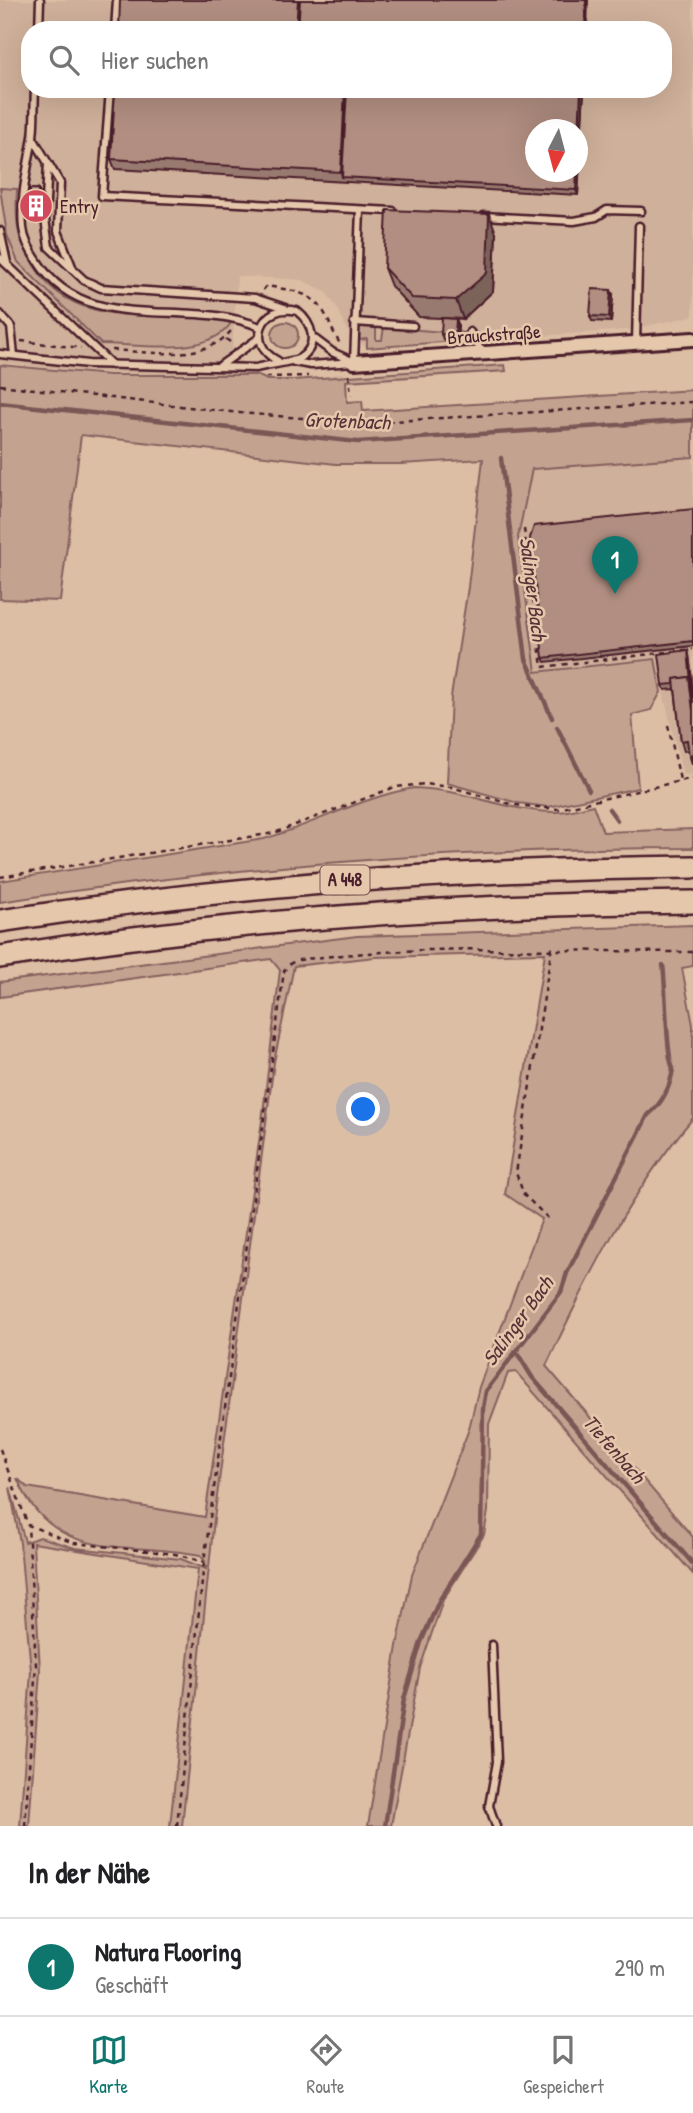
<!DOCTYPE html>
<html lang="de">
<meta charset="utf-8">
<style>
:root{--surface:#fff;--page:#f2f2f2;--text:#202124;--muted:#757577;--line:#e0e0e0;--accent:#0f766e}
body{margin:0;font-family:"Patrick Hand",sans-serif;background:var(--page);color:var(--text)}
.compass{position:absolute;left:525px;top:119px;width:63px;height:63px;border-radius:50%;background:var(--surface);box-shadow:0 7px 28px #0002;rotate:186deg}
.you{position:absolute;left:364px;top:1110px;width:24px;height:24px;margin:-18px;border:5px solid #fff;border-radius:50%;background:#1a73e8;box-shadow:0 0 0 10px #1a73e833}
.badge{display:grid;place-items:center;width:46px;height:46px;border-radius:50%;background:var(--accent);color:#fff;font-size:23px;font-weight:700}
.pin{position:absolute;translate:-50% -58px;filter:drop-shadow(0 2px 4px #0008)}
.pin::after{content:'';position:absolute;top:37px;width:24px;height:21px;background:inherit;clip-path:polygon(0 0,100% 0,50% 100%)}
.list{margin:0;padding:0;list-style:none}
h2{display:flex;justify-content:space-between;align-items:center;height:91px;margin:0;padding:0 28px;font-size:30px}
h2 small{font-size:23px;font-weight:400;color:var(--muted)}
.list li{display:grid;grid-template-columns:46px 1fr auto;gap:21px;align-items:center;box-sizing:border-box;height:98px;padding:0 28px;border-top:2px solid var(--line)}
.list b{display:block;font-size:26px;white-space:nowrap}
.list p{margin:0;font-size:23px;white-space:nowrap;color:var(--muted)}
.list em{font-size:23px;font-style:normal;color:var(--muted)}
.icon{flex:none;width:38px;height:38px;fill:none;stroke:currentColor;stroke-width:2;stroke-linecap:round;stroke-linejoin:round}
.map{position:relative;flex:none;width:693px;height:1826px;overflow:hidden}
.search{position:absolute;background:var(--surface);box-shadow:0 7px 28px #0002;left:21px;right:21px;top:21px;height:77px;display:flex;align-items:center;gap:18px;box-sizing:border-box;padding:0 24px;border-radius:28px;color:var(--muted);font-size:26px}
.sheet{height:189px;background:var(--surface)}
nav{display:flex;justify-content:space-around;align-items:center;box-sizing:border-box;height:98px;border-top:2px solid var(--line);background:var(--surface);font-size:19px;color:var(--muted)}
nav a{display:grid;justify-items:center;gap:4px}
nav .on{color:var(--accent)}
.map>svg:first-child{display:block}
.built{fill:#cfb09a;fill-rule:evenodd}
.green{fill:#c3a390;stroke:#86615e;stroke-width:2}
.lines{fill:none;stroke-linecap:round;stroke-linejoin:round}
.stream{stroke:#7c5654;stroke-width:4.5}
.service-casing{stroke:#4a1f2b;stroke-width:11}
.minor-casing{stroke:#4a1f2b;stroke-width:18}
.motorway-casing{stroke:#4a1f2b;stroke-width:26}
.path{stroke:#4a1f2b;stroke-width:2.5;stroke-dasharray:5 5;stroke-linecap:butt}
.service{stroke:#e5c8ac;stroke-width:6}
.minor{stroke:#e5c8ac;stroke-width:12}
.motorway{stroke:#e5c8ac;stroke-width:21}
.wall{fill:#987a6f;stroke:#4a1f2b;stroke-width:2}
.shaded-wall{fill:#7c635a;stroke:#4a1f2b;stroke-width:2}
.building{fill:#b18e81;stroke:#4a1f2b;stroke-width:2}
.labels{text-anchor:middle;stroke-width:5;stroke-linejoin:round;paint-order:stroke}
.shield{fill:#e5c8ac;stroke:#785252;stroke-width:2}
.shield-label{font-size:18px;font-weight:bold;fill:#4a1f2b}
.poi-label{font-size:19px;fill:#4a1f2b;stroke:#e5c8ac;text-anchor:start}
.street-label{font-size:19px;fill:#4a1f2b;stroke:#e5c8ac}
.water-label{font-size:21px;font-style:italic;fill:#5b3139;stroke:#e5c8ac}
</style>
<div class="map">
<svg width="693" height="1826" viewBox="0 0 693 1826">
<rect width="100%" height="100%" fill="#dcbea4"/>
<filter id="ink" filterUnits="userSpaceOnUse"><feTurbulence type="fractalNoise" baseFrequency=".0143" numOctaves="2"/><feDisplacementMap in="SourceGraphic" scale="14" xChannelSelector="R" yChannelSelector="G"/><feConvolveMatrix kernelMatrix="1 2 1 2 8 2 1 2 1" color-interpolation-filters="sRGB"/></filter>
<g filter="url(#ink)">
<!-- built -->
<g class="built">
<path d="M0 0H693V316L628 330 367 348 347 330 338 309 325 291 302 280 237 276 232 353 266 381 299 382 342 373 345 409 169 391 170 374 103 373 0 363ZM30 30H663V89H30ZM536 130H578V172H536Z"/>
<polygon points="693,447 693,774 683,775 655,659 536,673 508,460"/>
</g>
<!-- green -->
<g class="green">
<path d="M0 188 17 189C15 225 17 239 37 270 79 335 167 307 231 323 208 358 138 344 101 344L18 262 7 235Z"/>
<circle cx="285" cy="335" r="13"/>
<polygon points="359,326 376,328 376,340 382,340 384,327 443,332 444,339 456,340 457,332 464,333 469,340 367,348 367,339 359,340"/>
<polygon points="0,365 109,375 257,375 267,380 293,380 505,365 506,371 346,381 347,402 362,401 363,411 693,390 693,457 532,469 518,537 536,672 655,659 661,692 651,710 632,715 638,788 548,807 518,803 447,783 451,697 468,587 483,459 401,464 336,464 81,435 60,601 0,599"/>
<path d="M414 788C464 789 507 812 555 812 568 812 581 808 593 805L603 832 693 829V848C461 848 229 866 0 902V881L264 839C315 824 362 797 414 788Z"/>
<path d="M693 925V966L682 968 693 1025V1118C630 1192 587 1279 546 1366L693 1537V1574L516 1372 508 1373 489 1424 488 1511 484 1535 443 1600 420 1668 391 1826H368L397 1646 412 1575 469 1429 479 1387 542 1219 505 1194 545 953 375 957 294 966 274 1062 214 1519 182 1826H170L198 1569 33 1543 40 1671 29 1826H20L31 1671 20 1543 10 1487 25 1542 40 1537 75 1548 181 1559 206 1569 205 1561 200 1555C124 1540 54 1565 17 1478L27 1487 205 1517 262 1121 280 970 271 959 0 997V982L357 936Z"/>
</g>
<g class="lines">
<!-- stream -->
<g class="stream">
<polyline points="0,403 358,442 693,420"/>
<polyline points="501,458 526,659 552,718"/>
<polyline points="557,727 589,790"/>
<polyline points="609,809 617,820"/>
<polyline points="516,1351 532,1377 693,1564"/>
<path d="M385 1826 404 1699 421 1642 439 1601 481 1534 483 1408 486 1391 561 1292 567 1273 648 1115C662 1104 671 1086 673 1068 666 1058 666 984 663 965"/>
</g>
<!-- service casing -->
<g class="service-casing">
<g id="service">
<polyline points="39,30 40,0"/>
<polyline points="115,30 117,0"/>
<path d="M35 89C34 105 35 122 33 137 28 167 20 197 23 228 24 240 31 252 38 262 86 338 189 296 260 327"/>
<polyline points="110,89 102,196 393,211"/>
<polyline points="33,138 60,183 58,231 73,269"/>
<polyline points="48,163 45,219 49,247 84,280 101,288 255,298 285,308"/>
<polyline points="484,216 574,221 596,217 607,210 641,211"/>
<polyline points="0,231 7,263"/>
<polyline points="0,258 112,365"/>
<polyline points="0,314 11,327 14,355"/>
<polyline points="354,322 413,326"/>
<polyline points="470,332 482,352"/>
<polyline points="312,337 332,352 352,361"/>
<polyline points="636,343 639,226"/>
<path d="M0 354 88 364 256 368C267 365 294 362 300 358 320 345 312 323 297 311 261 302 245 345 278 361"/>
<polyline points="294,362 311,365 354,362"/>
<polyline points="354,362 360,210"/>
<polyline points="221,365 259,338"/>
<polyline points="492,1645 497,1762 489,1806 496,1826"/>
</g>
</g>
<!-- minor casing -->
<g class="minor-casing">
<polyline id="minor" points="354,362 693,339"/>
</g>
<!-- motorway casing -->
<g class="motorway-casing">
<g id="motorway">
<path d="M0 921C230 885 461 869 693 867"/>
<path d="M0 957C230 920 460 904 693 902"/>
</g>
</g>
<!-- path -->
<g class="path">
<path d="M263 290 266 286C289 290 313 291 325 314 331 325 334 335 341 345"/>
<polyline points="226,339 234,345"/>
<polyline points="21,341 81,348"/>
<path d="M112 350C149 352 209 363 233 328"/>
<polyline points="349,375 351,396"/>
<polyline points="266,377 308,376"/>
<polyline points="0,385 240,413 364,423 693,402"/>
<polyline points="524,529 542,667 693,649"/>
<polyline points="668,725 680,780"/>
<polyline points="0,877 274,833 395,787 425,784 451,787 514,805 559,809 693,778"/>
<polyline points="548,1218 524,1195 516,1173 552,947"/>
<polyline points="0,1449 28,1525 74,1543 175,1554 204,1562"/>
<polyline points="25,1826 36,1665 28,1525"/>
<path d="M177 1826 204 1562 284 971 291 963 299 960C433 942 559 952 693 952"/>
</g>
<!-- service -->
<use href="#service" class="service"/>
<!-- minor -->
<use href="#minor" class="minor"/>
<!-- motorway -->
<use href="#motorway" class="motorway"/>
</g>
<!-- wall -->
<g class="wall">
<polygon points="115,89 584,89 578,195 115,169 111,159"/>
<polygon points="38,189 40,194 39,219 31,218 29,213"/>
<polygon points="496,233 493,291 463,319 419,317 391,286 384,268"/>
<polygon points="613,295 611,322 592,321 590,316"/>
<polygon points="456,319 458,324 457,340 443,339 441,334"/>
<polygon points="693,509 693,646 545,662 543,658"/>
<polygon points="689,655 693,689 692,764 688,750 684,751 681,741 675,689 665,690 663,685"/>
</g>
<!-- shaded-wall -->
<g class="shaded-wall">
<polygon points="298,0 302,0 300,30 296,30"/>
<polygon points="586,0 588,0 587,30 585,30"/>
<polygon points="345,89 349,89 342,177 341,172"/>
<polygon points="581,89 584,89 578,195 576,190"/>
<polygon points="38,189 40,194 39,219 37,214"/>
<polygon points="489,214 496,233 493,291 463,319 456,300"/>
<polygon points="611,290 613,295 611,322 609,317"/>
<polygon points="456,319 458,324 457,340 455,335"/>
<polygon points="688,650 689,655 693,689 693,711"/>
</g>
<!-- building -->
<g class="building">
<polygon points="120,0 298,0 296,30 119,30"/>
<polygon points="300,0 586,0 585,30 298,30"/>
<polygon points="115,89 345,89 341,172 111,159"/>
<polygon points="347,89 581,89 578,161 578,130 536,130 536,172 577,172 576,190 342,177"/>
<polygon points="30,189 38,189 37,214 29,213"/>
<polygon points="387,210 489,214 487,273 456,300 412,298 384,268"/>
<polygon points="592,289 611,290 609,317 590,316"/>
<polygon points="442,318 456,319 455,335 441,334"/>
<polygon points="693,509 693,641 543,658 530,538 534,526"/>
<polygon points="688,650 691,682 689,677 674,679 674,684 663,685 659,654"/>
<polygon points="689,677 693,711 693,754 689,755 687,740 681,741 674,679"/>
</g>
</g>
<!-- icons -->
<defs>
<g id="building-disc" transform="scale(1.75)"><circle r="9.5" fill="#d1495b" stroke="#e5c8ac"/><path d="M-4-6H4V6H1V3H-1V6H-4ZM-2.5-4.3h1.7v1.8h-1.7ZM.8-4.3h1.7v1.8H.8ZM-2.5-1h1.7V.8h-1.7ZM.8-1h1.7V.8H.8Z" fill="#fff"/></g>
</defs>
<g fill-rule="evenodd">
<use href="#building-disc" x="36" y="206"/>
</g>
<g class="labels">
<!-- shield labels -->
<rect class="shield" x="320.5" y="865.5" width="49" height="29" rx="5"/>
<g class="shield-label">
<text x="345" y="886">A 448</text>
</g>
<!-- poi labels -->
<g class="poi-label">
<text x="60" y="213">Entry</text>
</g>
<!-- street labels -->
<g class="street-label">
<text transform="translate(494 334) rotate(-4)" y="7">Brauckstraße</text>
</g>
<!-- water labels -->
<g class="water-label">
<text transform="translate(347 421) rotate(2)" y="7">Grotenbach</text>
<text transform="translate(533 589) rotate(83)" y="7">Salinger Bach</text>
<text transform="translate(518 1321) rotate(-54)" y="7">Salinger Bach</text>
<text transform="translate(614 1449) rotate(49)" y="7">Tiefenbach</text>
</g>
</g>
</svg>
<svg class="compass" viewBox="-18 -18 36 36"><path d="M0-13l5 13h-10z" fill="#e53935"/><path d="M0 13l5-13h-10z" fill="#757577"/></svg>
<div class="you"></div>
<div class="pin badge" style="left:615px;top:594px">1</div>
<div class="search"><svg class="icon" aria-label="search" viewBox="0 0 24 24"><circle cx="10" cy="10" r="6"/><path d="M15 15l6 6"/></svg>Hier suchen</div>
</div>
<section class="sheet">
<h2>In der Nähe<small></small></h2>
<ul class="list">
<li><span class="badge">1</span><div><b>Natura Flooring</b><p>Geschäft</p></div><em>290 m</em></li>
</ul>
</section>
<nav>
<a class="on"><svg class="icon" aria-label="map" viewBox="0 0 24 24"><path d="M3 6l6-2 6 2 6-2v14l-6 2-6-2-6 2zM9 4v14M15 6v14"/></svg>Karte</a>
<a><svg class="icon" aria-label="directions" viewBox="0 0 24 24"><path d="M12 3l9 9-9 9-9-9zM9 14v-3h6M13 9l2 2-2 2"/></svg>Route</a>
<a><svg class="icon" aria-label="saved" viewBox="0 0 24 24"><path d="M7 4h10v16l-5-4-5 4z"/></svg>Gespeichert</a>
</nav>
